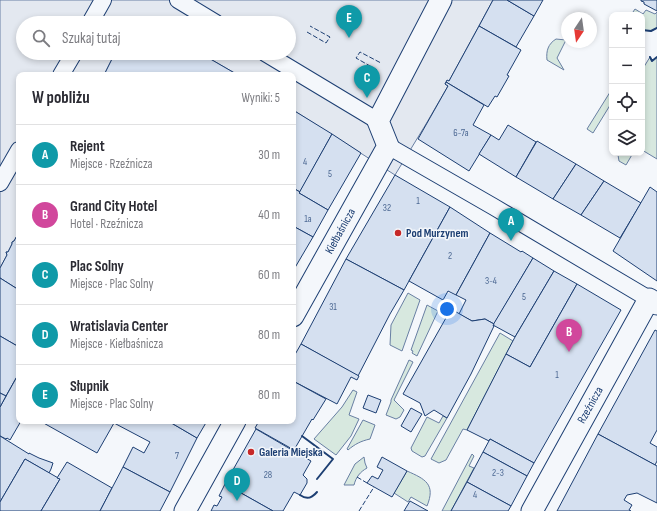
<!DOCTYPE html>
<html lang="pl">
<meta charset="utf-8">
<style>
:root{--surface:#fff;--page:#f2f2f3;--text:#2b2b33;--muted:#7c7c81;--line:#e1e1e2;--accent:#0f766e}
body{margin:0;font-family:"Sofia Sans Condensed",sans-serif;background:var(--page);color:var(--text)}
.controls{position:absolute;right:12px;top:12px;display:grid;overflow:hidden;border-radius:8px;box-shadow:0 2px 6px #0003}
.controls button{width:36px;height:36px;display:grid;place-items:center;padding:0;border:0;border-bottom:1px solid var(--line);background:var(--surface);color:var(--text);font:20px sans-serif}
.compass{position:absolute;left:561px;top:12px;width:36px;height:36px;border-radius:50%;background:var(--surface);box-shadow:0 2px 6px #0003;rotate:193deg}
.you{position:absolute;left:447px;top:309px;width:14px;height:14px;margin:-10px;border:3px solid #fff;border-radius:50%;background:#1a73e8;box-shadow:0 0 0 6px #1a73e833}
.badge{display:grid;place-items:center;width:26px;height:26px;border-radius:50%;background:var(--accent);color:#fff;font-size:13px;font-weight:700}
.pin{position:absolute;translate:-50% -33px;filter:drop-shadow(0 1px 2px #0008)}
.pin::after{content:'';position:absolute;top:21px;width:14px;height:12px;background:inherit;clip-path:polygon(0 0,100% 0,50% 100%)}
.list{margin:0;padding:0;list-style:none}
h2{display:flex;justify-content:space-between;align-items:center;height:52px;margin:0;padding:0 16px;font-size:17px}
h2 small{font-size:13px;font-weight:400;color:var(--muted)}
.list li{display:grid;grid-template-columns:26px 1fr auto;gap:12px;align-items:center;box-sizing:border-box;height:60px;padding:0 16px;border-top:1px solid var(--line)}
.list b{display:block;font-size:15px;white-space:nowrap}
.list p{margin:0;font-size:13px;white-space:nowrap;color:var(--muted)}
.list em{font-size:13px;font-style:normal;color:var(--muted)}
.icon{flex:none;width:22px;height:22px;fill:none;stroke:currentColor;stroke-width:2;stroke-linecap:round;stroke-linejoin:round}
.map{position:relative;flex:none;width:657px;height:511px;overflow:hidden}
.search{position:absolute;background:var(--surface);box-shadow:0 2px 6px #0003;left:16px;top:16px;width:280px;height:44px;display:flex;align-items:center;gap:10px;box-sizing:border-box;padding:0 14px;border-radius:22px;color:var(--muted);font-size:15px}
.panel{position:absolute;background:var(--surface);box-shadow:0 2px 6px #0003;left:16px;top:72px;width:280px;height:352px;border-radius:8px}
.map>svg:first-child{display:block}
.green{fill:#d7e8df;stroke:#687fa3}
.parking{fill:#e3e8f0;stroke:#687fa3}
.building{fill:#d5e0f0;stroke:#1d3f73}
.lines{fill:none;stroke-linecap:round;stroke-linejoin:round}
.pedestrian-casing{stroke:#1d3f73;stroke-width:18}
.minor-casing{stroke:#1d3f73;stroke-width:23}
.pedestrian{stroke:#f4f7fb;stroke-width:16}
.minor{stroke:#f4f7fb;stroke-width:21}
.fence{stroke:#1d3f73;stroke-width:1;stroke-dasharray:5 2;stroke-linecap:butt}
.wall{stroke:#1d3f73;stroke-width:2}
.poi-dot{fill:#c62828;stroke:#f4f7fb;stroke-width:1.5}
.labels{text-anchor:middle;stroke-width:3;stroke-linejoin:round;paint-order:stroke}
.number-label{font-size:10px;fill:#4b6792}
.street-label{font-size:12px;fill:#1d3f73;stroke:#f4f7fb}
.poi-label{font-size:12px;font-weight:bold;fill:#1d3f73;stroke:#f4f7fb;text-anchor:start}
</style>
<div class="map">
<svg width="657" height="511" viewBox="0 0 657 511">
<rect width="100%" height="100%" fill="#f4f7fb"/>
<!-- green -->
<g class="green">
<polygon points="635,9 643,14 646,10 655,14 657,12 657,28 651,31 642,30 642,15 631,15"/>
<path d="M556 39 566 40 557 58 564 70 547 60C546 51 548 44 556 39Z"/>
<polygon points="650,57 652,61 657,57 657,159 642,150 642,70"/>
<polygon points="612,89 612,102 593,133 587,129"/>
<polygon points="619,153 633,153 626,165 619,161 618,155"/>
<polygon points="408,293 420,300 402,351 390,345 391,325"/>
<polygon points="427,305 438,311 417,356 412,353 413,351 411,350"/>
<polygon points="500,333 513,341 467,430 463,429 446,460 439,463 431,459"/>
<polygon points="409,360 413,362 394,400 404,410 400,417 396,419 386,415 391,402 391,400"/>
<polygon points="353,390 357,392 349,415 359,419 351,436 336,455 314,439 342,407"/>
<polygon points="443,416 447,418 425,456 422,457 412,451 411,448 427,417 439,423"/>
<path d="M363 420 375 425 370 439C361 441 355 444 348 450L347 449Z"/>
<polygon points="472,454 474,456 469,466 474,468 451,511 442,511"/>
<path d="M364 457 365 463 367 468C360 472 356 477 354 485H344L355 464Z"/>
<path d="M407 471C425 479 436 484 427 506L411 497 408 502 394 493Z"/>
</g>
<!-- parking -->
<polygon class="parking" points="0,0 493,0 449,81 447,81 446,82 445,84 448,86 426,124 395,175 293,110 293,75 238,75 200,53 289,53 289,23 23,23 23,53 115,53 104,75 19,75 19,232 14,241 12,242 12,244 8,252 6,252 7,255 0,268"/>
<!-- building -->
<g class="building">
<polygon points="493,0 507,0 534,16 516,47 479,26"/>
<polygon points="507,0 543,0 534,16"/>
<polygon points="641,0 657,0 657,11 644,4 644,2 641,1"/>
<polygon points="479,26 521,50 507,75 509,76 497,97 495,96 488,107 446,82 447,80 449,81"/>
<polygon points="115,53 200,53 238,75 104,75"/>
<circle cx="374" cy="74" r="3.5"/>
<polygon points="446,82 484,105 473,125 491,135 469,171 418,139 448,86 445,84"/>
<polygon points="293,110 332,134 300,192 293,188"/>
<polygon points="508,125 536,142 516,177 479,154 491,135 499,140"/>
<polygon points="332,134 361,153 328,210 299,193"/>
<polygon points="537,141 576,164 553,199 516,177"/>
<polygon points="576,164 604,181 581,215 553,199"/>
<polygon points="395,175 450,207 404,290 346,259"/>
<polygon points="604,181 641,203 620,238 581,215"/>
<polygon points="650,187 657,192 657,281 613,251"/>
<polygon points="293,188 300,192 299,193 328,210 313,237 293,226"/>
<polygon points="450,207 490,233 456,295 448,291 443,300 409,281"/>
<polygon points="293,226 313,237 293,271"/>
<polygon points="19,232 19,290 0,278 0,268 7,255 6,252 8,252 12,244 12,242 14,241"/>
<polygon points="490,233 521,252 522,251 533,258 494,324 485,319 472,321 459,314 466,300 456,295"/>
<polygon points="533,258 554,271 515,337 493,325"/>
<polygon points="346,259 404,290 390,314 358,376 301,344"/>
<polygon points="554,271 577,284 530,367 506,354 515,337"/>
<polygon points="0,278 19,290 19,347 0,336"/>
<polygon points="577,284 621,310 534,463 490,439 489,441 467,430 506,354 530,367"/>
<polygon points="451,309 472,321 485,319 494,324 493,326 494,326 471,374 447,418 434,410 425,416 420,403 403,394"/>
<polygon points="655,330 657,331 657,430 650,443 657,447 657,461 655,465 598,434"/>
<polygon points="0,336 19,347 19,373 6,396 0,393"/>
<polygon points="301,344 359,376 357,380 351,377 337,404 293,381 293,358"/>
<polygon points="19,373 19,421 21,421 10,440 7,438 6,439 0,436 0,407"/>
<polygon points="293,381 326,399 313,420 312,419 294,450 255,428 259,421 293,421"/>
<polygon points="0,393 6,396 0,407"/>
<polygon points="368,395 381,400 376,413 363,408"/>
<polygon points="411,408 422,414 411,432 401,426"/>
<polygon points="40,421 111,421 114,423 97,453"/>
<polygon points="115,421 168,421 197,438 170,492 123,467 133,447 144,453 150,442 114,423"/>
<polygon points="168,421 207,421 197,438"/>
<polygon points="256,429 311,461 303,475 307,479 307,483 300,495 294,492 283,511 273,511 225,484"/>
<polygon points="598,434 657,466 657,503 637,493 627,495 624,500 632,505 629,510 631,511 557,511"/>
<polygon points="0,436 29,454 29,453 39,458 53,463 51,469 49,473 25,459 0,502"/>
<polygon points="490,439 534,463 527,476 483,452"/>
<polygon points="483,452 527,476 511,506 467,482"/>
<polygon points="382,457 407,471 392,497 367,483 372,476 378,479 383,470 377,467"/>
<polygon points="25,459 60,479 41,511 0,511 0,502"/>
<polygon points="67,462 112,488 100,511 41,511 60,479 57,478"/>
<polygon points="123,467 170,492 160,511 100,511"/>
<polygon points="467,482 511,506 508,511 451,511"/>
<polygon points="225,484 273,511 211,511 214,505 217,506 222,497 219,496"/>
<polygon points="410,501 428,511 404,511"/>
</g>
<g class="lines">
<!-- pedestrian casing -->
<g class="pedestrian-casing">
<g id="pedestrian">
<polyline points="178,0 216,23"/>
<polyline points="90,23 103,0"/>
<polyline points="265,53 378,121"/>
<polyline points="61,75 74,53"/>
<polyline points="388,146 494,207 649,299"/>
<polyline points="0,183 19,150"/>
</g>
</g>
<!-- minor casing -->
<g class="minor-casing">
<g id="minor">
<polyline points="293,316 388,146 378,121 441,0"/>
<polyline points="185,511 235,421"/>
<polyline points="532,511 649,299 657,304"/>
</g>
</g>
<!-- pedestrian -->
<use href="#pedestrian" class="pedestrian"/>
<!-- minor -->
<use href="#minor" class="minor"/>
<!-- fence -->
<g class="fence">
<polyline points="307,32 326,43 330,37 310,26"/>
<polyline points="377,70 356,58 360,52 381,63"/>
<polyline points="357,477 367,483"/>
<polyline points="359,511 374,487"/>
</g>
<!-- wall -->
<g class="wall">
<polyline points="642,30 651,31 657,28"/>
<polyline points="650,57 652,61 657,57"/>
<polyline points="302,436 333,459 317,479"/>
<path d="M300 495C307 500 312 498 317 492"/>
</g>
</g>
<!-- markers -->
<g class="poi-dot">
<circle cx="398" cy="233" r="4"/>
<circle cx="251" cy="452" r="4"/>
</g>
<g class="labels">
<!-- number labels -->
<g class="number-label">
<text x="461" y="136">6-7a</text>
<text x="305" y="165">4</text>
<text x="330" y="177">5</text>
<text x="418" y="204">1</text>
<text x="387" y="211">32</text>
<text x="308" y="222">1a</text>
<text x="450" y="259">2</text>
<text x="491" y="284">3-4</text>
<text x="524" y="300">5</text>
<text x="333" y="310">31</text>
<text x="557" y="378">1</text>
<text x="177" y="459">7</text>
<text x="498" y="476">2-3</text>
<text x="268" y="478">28</text>
<text x="475" y="498">4</text>
</g>
<!-- street labels -->
<g class="street-label">
<text transform="translate(340 231) rotate(-61)" y="4">Kiełbaśnicza</text>
<text transform="translate(590 405) rotate(-61)" y="4">Rzeźnicza</text>
</g>
<!-- poi labels -->
<g class="poi-label">
<text x="406" y="237">Pod Murzynem</text>
<text x="259" y="456">Galeria Miejska</text>
</g>
</g>
</svg>
<div class="controls">
<button>+</button>
<button>−</button>
<button><svg class="icon" aria-label="locate" viewBox="0 0 24 24"><circle cx="12" cy="12" r="6"/><path d="M12 2v4M12 18v4M2 12h4M18 12h4"/></svg></button>
<button><svg class="icon" aria-label="layers" viewBox="0 0 24 24"><path d="M12 4l9 5-9 5-9-5zM3 14l9 5 9-5"/></svg></button>
</div>
<svg class="compass" viewBox="-18 -18 36 36"><path d="M0-13l5 13h-10z" fill="#e53935"/><path d="M0 13l5-13h-10z" fill="#7c7c81"/></svg>
<div class="you"></div>
<div class="pin badge" style="left:511px;top:241px;background:#0f9aa8">A</div>
<div class="pin badge" style="left:569px;top:352px;background:#d1479c">B</div>
<div class="pin badge" style="left:367px;top:98px;background:#0f9aa8">C</div>
<div class="pin badge" style="left:237px;top:501px;background:#0f9aa8">D</div>
<div class="pin badge" style="left:349px;top:38px;background:#0f9aa8">E</div>
<div class="search"><svg class="icon" aria-label="search" viewBox="0 0 24 24"><circle cx="10" cy="10" r="6"/><path d="M15 15l6 6"/></svg>Szukaj tutaj</div>
<section class="panel">
<h2>W pobliżu<small>Wyniki: 5</small></h2>
<ul class="list">
<li><span class="badge" style="background:#0f9aa8">A</span><div><b>Rejent</b><p>Miejsce · Rzeźnicza</p></div><em>30 m</em></li>
<li><span class="badge" style="background:#d1479c">B</span><div><b>Grand City Hotel</b><p>Hotel · Rzeźnicza</p></div><em>40 m</em></li>
<li><span class="badge" style="background:#0f9aa8">C</span><div><b>Plac Solny</b><p>Miejsce · Plac Solny</p></div><em>60 m</em></li>
<li><span class="badge" style="background:#0f9aa8">D</span><div><b>Wratislavia Center</b><p>Miejsce · Kiełbaśnicza</p></div><em>80 m</em></li>
<li><span class="badge" style="background:#0f9aa8">E</span><div><b>Słupnik</b><p>Miejsce · Plac Solny</p></div><em>80 m</em></li>
</ul>
</section>
</div>
